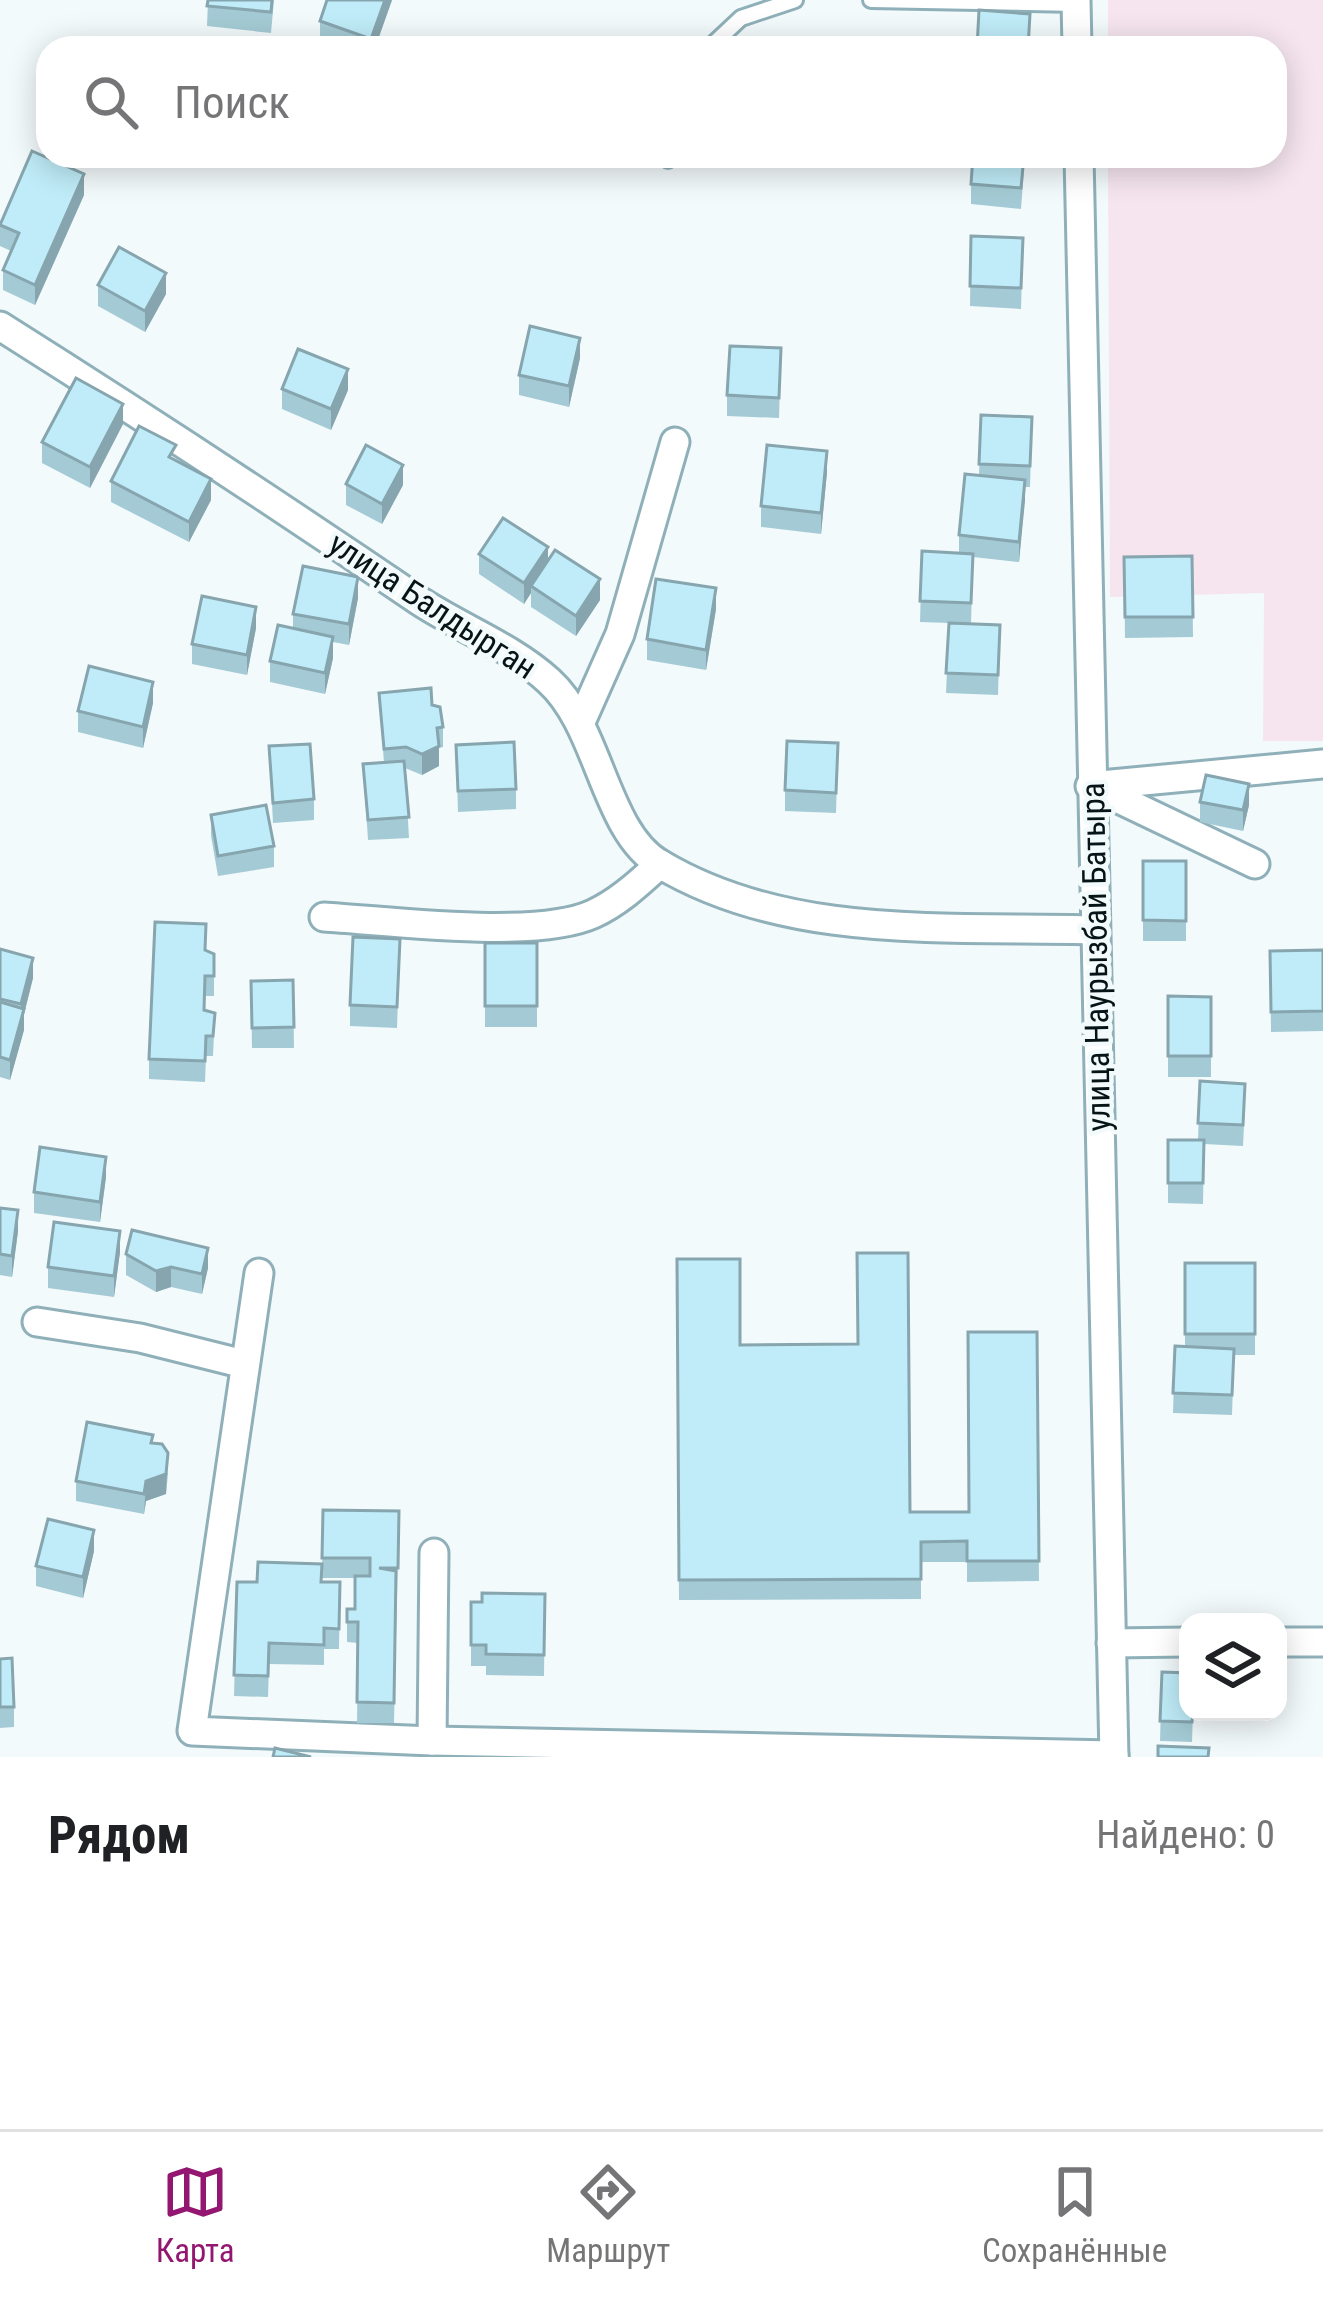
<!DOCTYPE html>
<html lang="ru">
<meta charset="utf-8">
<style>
:root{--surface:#fff;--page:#f2f2f2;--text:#202124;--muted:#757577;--line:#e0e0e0;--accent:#931671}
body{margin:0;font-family:"Roboto Condensed",sans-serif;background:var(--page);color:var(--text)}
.controls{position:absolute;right:36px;bottom:36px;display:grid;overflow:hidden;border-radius:24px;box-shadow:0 6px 30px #0003}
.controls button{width:108px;height:108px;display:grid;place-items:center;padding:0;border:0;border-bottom:3px solid var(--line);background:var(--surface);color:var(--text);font:60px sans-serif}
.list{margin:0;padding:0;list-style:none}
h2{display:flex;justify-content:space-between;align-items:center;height:156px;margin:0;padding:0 48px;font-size:51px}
h2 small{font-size:39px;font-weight:400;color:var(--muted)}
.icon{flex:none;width:66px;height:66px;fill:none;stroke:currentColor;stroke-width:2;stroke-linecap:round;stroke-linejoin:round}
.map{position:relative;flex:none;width:1323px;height:1757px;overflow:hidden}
.search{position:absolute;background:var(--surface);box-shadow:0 6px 30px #0003;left:36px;right:36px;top:36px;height:132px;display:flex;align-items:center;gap:30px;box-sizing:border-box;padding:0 42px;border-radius:36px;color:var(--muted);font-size:45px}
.sheet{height:372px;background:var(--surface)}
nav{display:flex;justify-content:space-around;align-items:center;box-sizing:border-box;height:168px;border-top:3px solid var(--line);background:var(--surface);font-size:33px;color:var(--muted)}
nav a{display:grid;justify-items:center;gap:6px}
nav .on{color:var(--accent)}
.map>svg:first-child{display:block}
.green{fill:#f6e5ef}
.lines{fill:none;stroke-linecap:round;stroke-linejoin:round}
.service-casing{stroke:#8fb0b9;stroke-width:20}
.minor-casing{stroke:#8fb0b9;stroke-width:33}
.service{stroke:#fff;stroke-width:14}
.minor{stroke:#fff;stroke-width:27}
.wall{fill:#a4cbd5}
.shaded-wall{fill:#86a5ae}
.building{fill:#bfecf8;stroke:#86a5ae;stroke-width:3}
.labels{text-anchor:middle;stroke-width:9;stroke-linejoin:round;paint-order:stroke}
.street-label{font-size:33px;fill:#071417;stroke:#f3fafc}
</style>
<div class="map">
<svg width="1323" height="1757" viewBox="0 0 1323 1757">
<rect width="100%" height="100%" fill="#f3fafc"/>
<!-- green -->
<polygon class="green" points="1108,0 1323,0 1323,741 1263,741 1264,593 1110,597 1108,156 1275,156 1275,48 1108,48"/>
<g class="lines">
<!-- service casing -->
<g class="service-casing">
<g id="service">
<polyline points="871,0 1077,4"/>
<polyline points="709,48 741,18 795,0"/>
<polyline points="668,160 668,156"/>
</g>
</g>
<!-- minor casing -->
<g class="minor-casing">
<g id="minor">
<polyline points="1076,0 1077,48"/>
<polyline points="1079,156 1114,1757"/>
<path d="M0 326C141 415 280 506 418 600 460 628 512 647 549 681 600 727 604 831 660 864 789 941 950 926 1095 930"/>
<polyline points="580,724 620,634 675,442"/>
<polyline points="1090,786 1323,764"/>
<polyline points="1094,787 1255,864"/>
<path d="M324 917C390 921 536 940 593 914 619 902 639 883 660 864"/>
<polyline points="259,1273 192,1731 432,1741 1114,1755"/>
<polyline points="37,1322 140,1338 244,1364"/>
<polyline points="1278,1642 1323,1642"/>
<polyline points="1111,1643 1188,1642"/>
<polyline points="432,1741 434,1553"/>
</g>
</g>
<!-- service -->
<use href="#service" class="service"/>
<!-- minor -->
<use href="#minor" class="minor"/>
</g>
<!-- wall -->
<g class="wall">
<polygon points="208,0 274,0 271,33 207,26"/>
<polygon points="392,0 375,48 338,48 320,41 320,21"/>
<polygon points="1025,156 1021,209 971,204 971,184"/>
<polygon points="84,195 35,305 3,290 3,270 11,251 0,246 0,223"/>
<polygon points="971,236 1023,238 1021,309 970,306"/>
<polygon points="98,285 166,294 145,332 98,306"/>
<polygon points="781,348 779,418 727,416 727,395"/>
<polygon points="580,358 569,407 519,395 519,375"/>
<polygon points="282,389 348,390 331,430 282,409"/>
<polygon points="981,415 1032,417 1030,487 1025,487 1019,562 973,557 971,624 1000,625 998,695 946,693 949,623 920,622 922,551 959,553 959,535 979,475"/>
<polygon points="123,424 90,488 42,463 42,442"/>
<polygon points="176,461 211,500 189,542 111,502 111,481"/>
<polygon points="827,472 821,534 761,527 761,506"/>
<polygon points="346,484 403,485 382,524 346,505"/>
<polygon points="479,554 548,561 600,600 576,636 531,607 531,593 524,604 479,574"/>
<polygon points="1192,556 1193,637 1125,638 1124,557"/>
<polygon points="358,598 349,645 333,642 333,658 325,694 270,682 270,661 293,628 293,614"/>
<polygon points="716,609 706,670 647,660 647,639"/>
<polygon points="256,628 247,675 192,664 192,644"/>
<polygon points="379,693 432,705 443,727 443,747 439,748 439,766 422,775 405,768 409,838 368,840 363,764 384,763"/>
<polygon points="153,703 143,748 78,732 78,711"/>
<polygon points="838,743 836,813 785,811 785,790"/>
<polygon points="456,745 516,789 516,809 458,812"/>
<polygon points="269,746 314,799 314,820 273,823"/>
<polygon points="1200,802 1249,805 1243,831 1200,822"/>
<polygon points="211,815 274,846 274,867 218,876 211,836"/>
<rect x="1143" y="861" width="43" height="80"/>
<polygon points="400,939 397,1028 350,1026 350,1005"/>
<rect x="485" y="943" width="52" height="84"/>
<polygon points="0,949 33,978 24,1014 24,1030 10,1080 0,1077"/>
<polygon points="1323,950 1323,1031 1271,1032 1270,951"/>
<polygon points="206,951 214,954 214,996 205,996 204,1010 215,1013 213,1056 206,1056 205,1082 149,1079 149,1059"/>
<polygon points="293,980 294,1048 252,1048 251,981"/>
<polygon points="1168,996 1211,997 1211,1077 1168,1077"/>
<polygon points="1200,1081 1245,1104 1243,1146 1204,1144 1203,1204 1168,1203 1168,1140 1198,1140"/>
<polygon points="106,1177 100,1222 34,1213 34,1192"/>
<polygon points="0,1208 18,1231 12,1277 0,1275"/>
<polygon points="120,1252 114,1297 48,1288 48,1267"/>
<polygon points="126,1254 208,1268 202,1294 171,1287 156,1292 126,1275"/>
<polygon points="677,1259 740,1345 910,1512 969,1512 1037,1332 1039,1581 967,1582 967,1562 921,1562 921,1599 679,1600"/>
<polygon points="1185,1263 1255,1263 1255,1355 1234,1355 1232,1415 1173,1413 1175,1346 1185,1347"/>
<polygon points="153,1443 168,1474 166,1494 146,1501 144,1514 76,1501 76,1481"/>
<polygon points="323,1510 399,1511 394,1723 357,1723 358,1643 347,1642 347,1609 355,1609 355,1578 322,1578"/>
<polygon points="94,1551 83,1598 36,1586 36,1566"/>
<polygon points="237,1582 340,1582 339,1649 324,1649 324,1665 269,1664 268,1697 234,1696"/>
<polygon points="545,1594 544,1676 486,1675 486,1666 471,1666 471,1602"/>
<polygon points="0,1659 14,1707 14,1727 0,1728"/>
<polygon points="1162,1672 1193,1712 1192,1742 1160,1741"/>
</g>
<!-- shaded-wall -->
<g class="shaded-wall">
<polygon points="385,0 392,0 375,48 371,48 371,39"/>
<polygon points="84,174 84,195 35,305 35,285"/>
<polygon points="166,273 166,294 145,332 145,311"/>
<polygon points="580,338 580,358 569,407 569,386"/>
<polygon points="348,369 348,390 331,430 331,409"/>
<polygon points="123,404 123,424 90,488 90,467"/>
<polygon points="827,451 827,472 821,534 821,513"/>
<polygon points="403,465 403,485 382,524 382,504"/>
<polygon points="211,479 211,500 189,542 189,522"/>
<polygon points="1025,480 1025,501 1019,562 1019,542"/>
<polygon points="548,547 548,568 531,586 531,593 524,604 524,583"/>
<polygon points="358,577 358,598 349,645 349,624"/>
<polygon points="600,579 600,600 576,636 576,616"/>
<polygon points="716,588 716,609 706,670 706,650"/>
<polygon points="256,607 256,628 247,675 247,655"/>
<polygon points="333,637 333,658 325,694 325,673"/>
<polygon points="153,682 153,703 143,748 143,727"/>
<polygon points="439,746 439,766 422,775 422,754"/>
<polygon points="1249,784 1249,805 1243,831 1243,810"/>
<polygon points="33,958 33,978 24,1014 24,1030 10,1080 10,1060 21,1019 21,1004"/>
<polygon points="106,1157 106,1177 100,1222 100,1202"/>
<polygon points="18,1210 18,1231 12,1277 12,1256"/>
<polygon points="120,1231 120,1252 114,1297 114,1276"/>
<polygon points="208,1248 208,1268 202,1294 202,1274"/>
<polygon points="171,1267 171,1287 156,1292 156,1271"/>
<polygon points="168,1453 166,1494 146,1501 144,1514 146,1481"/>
<polygon points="94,1530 94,1551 83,1598 83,1577"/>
</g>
<!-- building -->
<g class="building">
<polygon points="208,0 272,0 271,12 207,6"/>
<polygon points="327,0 385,0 371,39 320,21"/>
<polygon points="979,10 1030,14 1028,48 977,48"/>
<polygon points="32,151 84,174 35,285 3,270 19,233 0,225"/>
<polygon points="973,156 1024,156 1021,188 971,184"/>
<polygon points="971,236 1023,238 1021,288 970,286"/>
<polygon points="119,247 166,273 145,311 98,285"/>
<polygon points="530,326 580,338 569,386 519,375"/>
<polygon points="730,346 781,348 779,398 727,395"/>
<polygon points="298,349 348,369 331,409 282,389"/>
<polygon points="76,378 123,404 90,467 42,442"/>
<polygon points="981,415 1032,417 1030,466 979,464"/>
<polygon points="139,426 176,445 169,457 211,479 189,522 111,481"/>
<polygon points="366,445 403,465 382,504 346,484"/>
<polygon points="767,445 827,451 821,513 761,506"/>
<polygon points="965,474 1025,480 1019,542 959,535"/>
<polygon points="503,518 548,547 524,583 479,554"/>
<polygon points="555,550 600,579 576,616 531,586"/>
<polygon points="922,551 973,554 971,603 920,601"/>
<polygon points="1192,556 1193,617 1125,617 1124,557"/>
<polygon points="303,566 358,577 349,624 293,614"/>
<polygon points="656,579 716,588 706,650 647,639"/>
<polygon points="202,596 256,607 247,655 192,644"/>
<polygon points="949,623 1000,625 998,675 946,673"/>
<polygon points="278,625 333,637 325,673 270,661"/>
<polygon points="89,666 153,682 143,727 78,711"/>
<polygon points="431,688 432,705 440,707 443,727 437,728 439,746 422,754 406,747 384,749 379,693"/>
<polygon points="787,741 838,743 836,793 785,790"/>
<polygon points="514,742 516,789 458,791 456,745"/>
<polygon points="310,744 314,799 273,803 269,746"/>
<polygon points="404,761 409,817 368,820 363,764"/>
<polygon points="1206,775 1249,784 1243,810 1200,802"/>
<polygon points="266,805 274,846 218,856 211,815"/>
<polygon points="1143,861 1186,861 1186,921 1143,920"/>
<polygon points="155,922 206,924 205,950 214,954 214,976 205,976 204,1010 215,1013 213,1036 206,1036 205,1061 149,1059"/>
<polygon points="353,937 400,939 397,1007 350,1005"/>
<rect x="485" y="943" width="52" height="63"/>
<polygon points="0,949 33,958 21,1004 0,999"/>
<polygon points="1323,950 1323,1011 1271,1012 1270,951"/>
<polygon points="293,980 294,1027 252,1028 251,981"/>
<polygon points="1168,996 1211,997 1211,1056 1168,1056"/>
<polygon points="0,1002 24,1009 10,1060 0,1057"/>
<polygon points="1200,1081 1245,1084 1243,1125 1198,1123"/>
<polygon points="1168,1140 1204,1140 1203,1183 1168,1183"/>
<polygon points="40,1147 106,1157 100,1202 34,1192"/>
<polygon points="0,1208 18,1210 12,1256 0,1254"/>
<polygon points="54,1222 120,1231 114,1276 48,1267"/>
<polygon points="132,1230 208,1248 202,1274 171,1267 156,1271 126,1254"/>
<polygon points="857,1253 908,1253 910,1512 969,1512 968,1332 1037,1332 1039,1561 967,1561 967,1541 921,1542 921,1579 679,1580 677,1259 740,1259 740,1345 858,1344"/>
<rect x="1185" y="1263" width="70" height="71"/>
<polygon points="1175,1346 1234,1349 1232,1395 1173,1393"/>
<polygon points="87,1422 153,1435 151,1443 162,1444 168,1453 166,1474 146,1481 144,1494 76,1481"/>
<polygon points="323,1510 399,1511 398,1568 379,1568 396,1571 394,1703 357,1702 358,1622 347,1622 347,1609 355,1609 355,1576 370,1576 370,1558 322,1558"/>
<polygon points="48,1519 94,1530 83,1577 36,1566"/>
<polygon points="258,1562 322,1564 321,1582 340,1582 339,1629 324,1628 324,1645 269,1643 268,1676 234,1675 237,1582 257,1582"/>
<polygon points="482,1593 545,1594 544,1655 486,1654 486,1645 471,1645 471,1602 482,1602"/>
<polygon points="12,1658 14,1707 0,1707 0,1659"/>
<polygon points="1162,1672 1188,1673 1188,1712 1193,1712 1192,1722 1160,1721"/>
<polygon points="1158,1746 1209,1748 1208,1757 1158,1757"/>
<polygon points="275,1748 311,1757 273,1757"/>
</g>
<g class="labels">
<!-- street labels -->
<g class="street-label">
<text transform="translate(433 605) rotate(33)" y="12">улица Балдырган</text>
<text transform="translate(1095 957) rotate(-91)" y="12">улица Наурызбай Батыра</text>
</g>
</g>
</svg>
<div class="controls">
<button><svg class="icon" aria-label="layers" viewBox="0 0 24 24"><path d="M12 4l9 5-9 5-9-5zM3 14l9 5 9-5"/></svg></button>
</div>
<div class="search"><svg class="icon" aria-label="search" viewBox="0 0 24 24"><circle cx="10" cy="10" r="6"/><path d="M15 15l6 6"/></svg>Поиск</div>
</div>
<section class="sheet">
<h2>Рядом<small>Найдено: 0</small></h2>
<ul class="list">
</ul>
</section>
<nav>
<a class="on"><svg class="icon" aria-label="map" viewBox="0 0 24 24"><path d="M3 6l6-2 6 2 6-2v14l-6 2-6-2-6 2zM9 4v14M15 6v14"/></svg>Карта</a>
<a><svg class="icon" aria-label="directions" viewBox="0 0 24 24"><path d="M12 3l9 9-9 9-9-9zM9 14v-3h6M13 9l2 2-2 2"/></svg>Маршрут</a>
<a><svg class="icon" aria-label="saved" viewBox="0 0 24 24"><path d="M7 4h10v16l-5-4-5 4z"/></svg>Сохранённые</a>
</nav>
